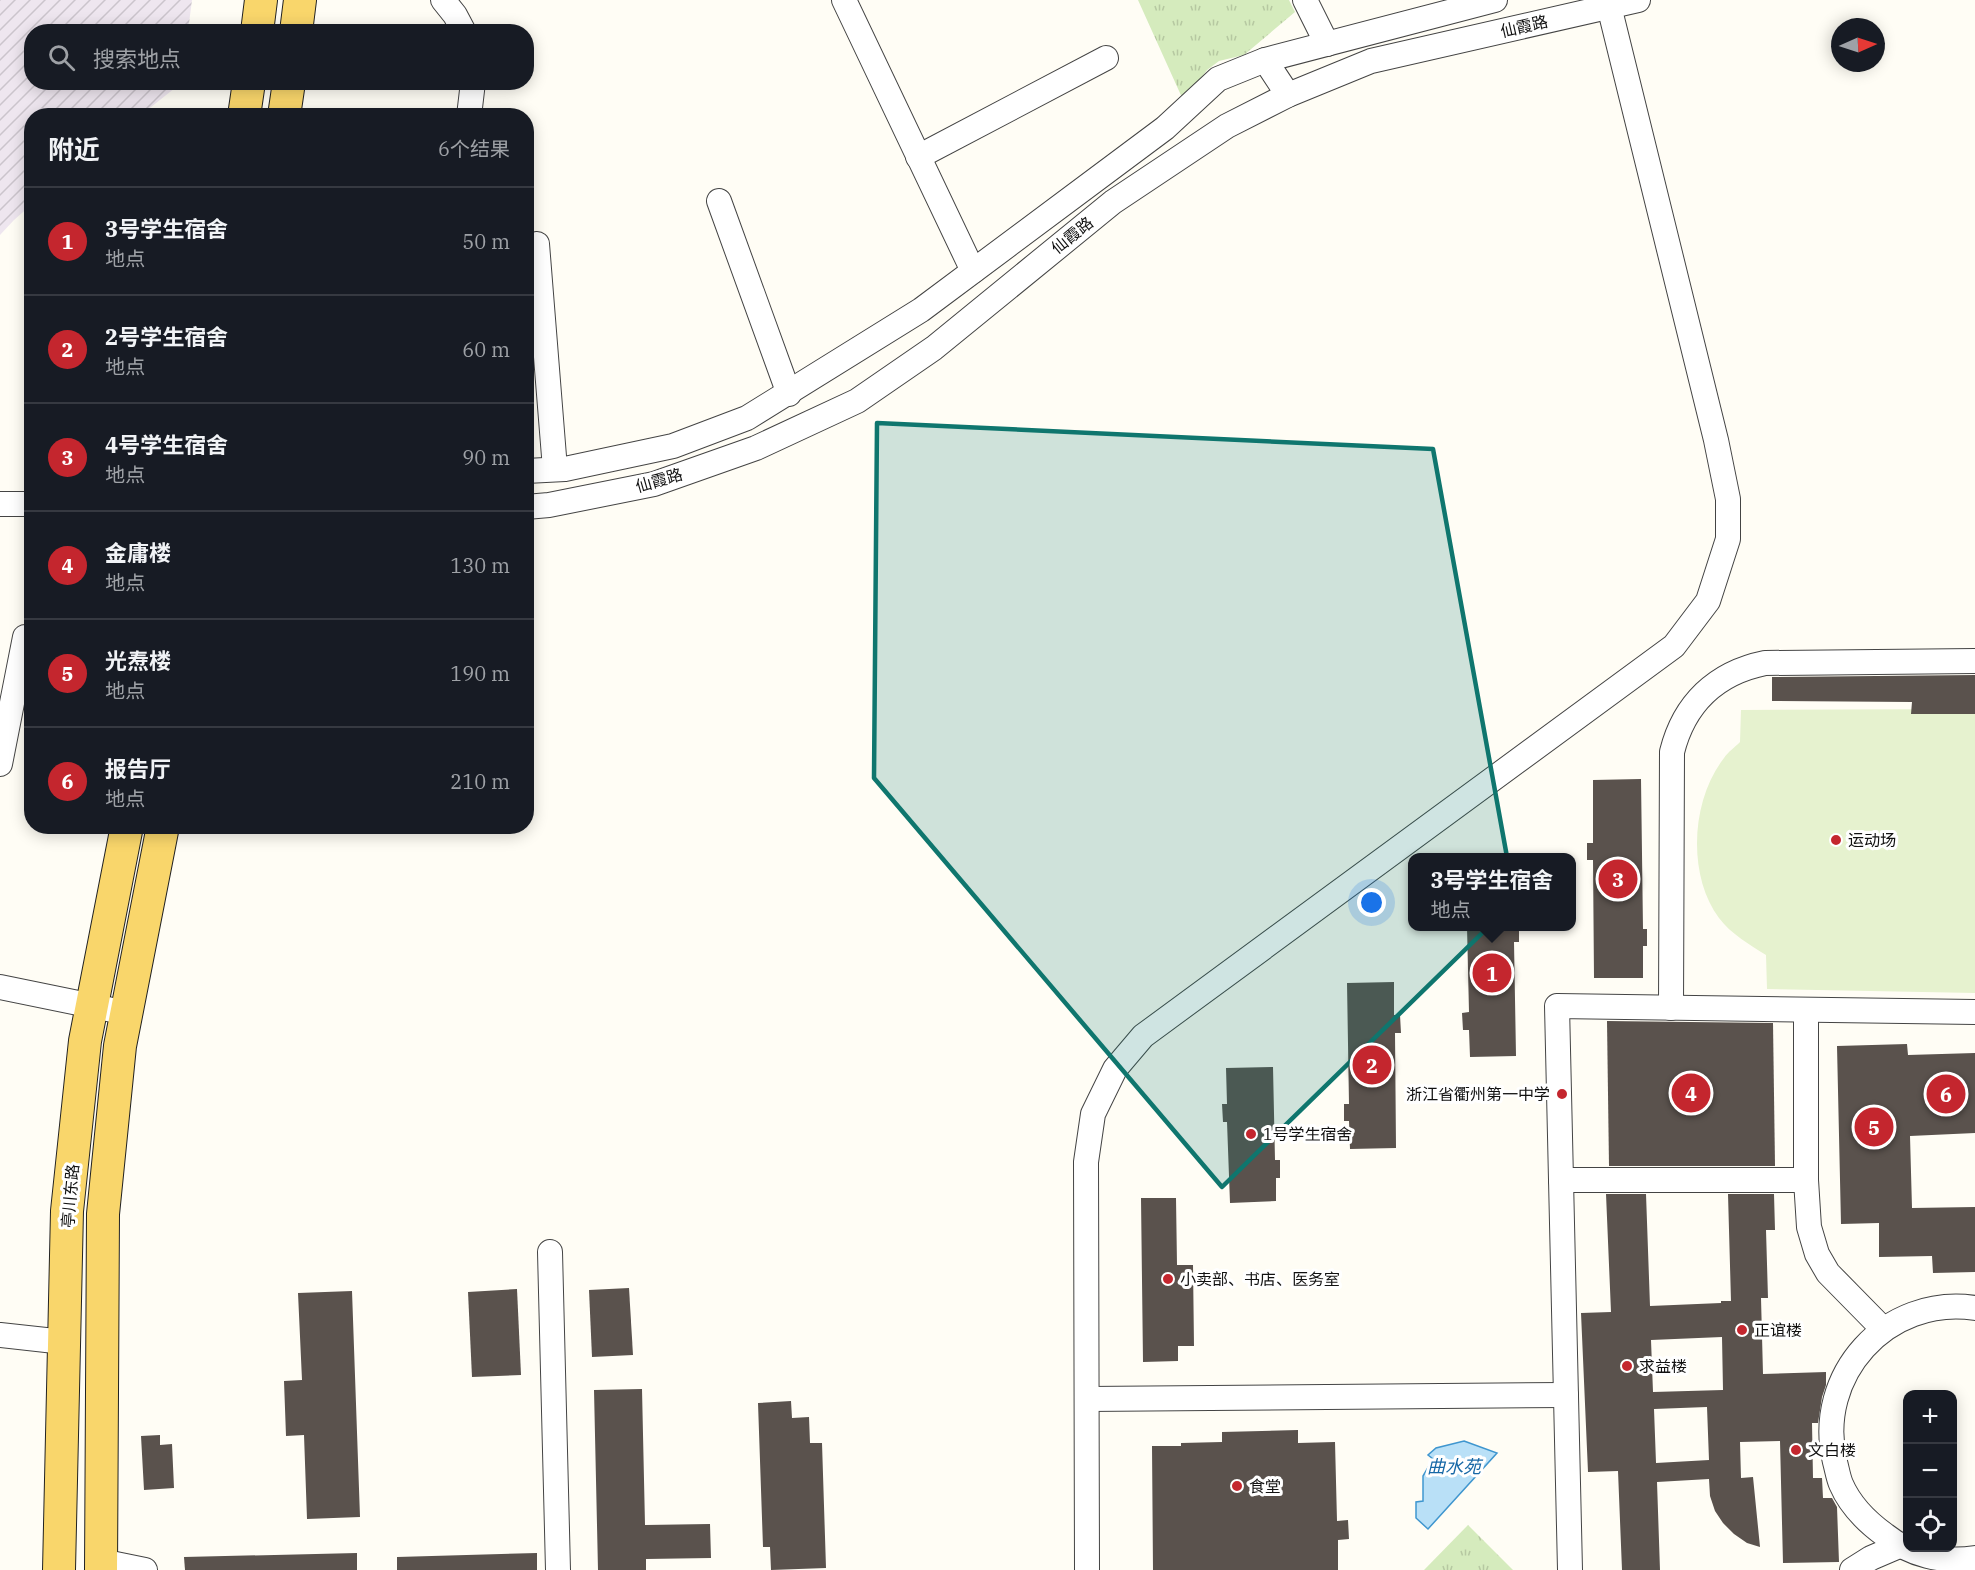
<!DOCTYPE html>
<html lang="zh">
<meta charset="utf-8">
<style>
:root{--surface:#171b24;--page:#242831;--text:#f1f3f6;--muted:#9ea1a6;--line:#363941;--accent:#c4262e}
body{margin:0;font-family:"IBM Plex Serif","Noto Sans SC",serif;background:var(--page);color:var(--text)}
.controls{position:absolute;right:18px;bottom:18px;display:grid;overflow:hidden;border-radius:12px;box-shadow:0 3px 15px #0003}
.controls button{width:54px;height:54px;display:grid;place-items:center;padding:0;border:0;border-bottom:2px solid var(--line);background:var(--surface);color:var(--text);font:30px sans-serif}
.compass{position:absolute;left:1831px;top:18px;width:54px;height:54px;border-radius:50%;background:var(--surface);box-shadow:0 3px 15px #0003;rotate:87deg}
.you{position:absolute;left:1372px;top:903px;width:21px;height:21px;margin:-15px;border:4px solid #fff;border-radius:50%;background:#1a73e8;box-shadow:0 0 0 9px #1a73e833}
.badge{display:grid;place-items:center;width:39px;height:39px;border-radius:50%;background:var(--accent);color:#fff;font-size:20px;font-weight:700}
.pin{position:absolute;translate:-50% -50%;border:3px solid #fff;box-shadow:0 2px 6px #0006}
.popup{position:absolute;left:1408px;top:853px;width:168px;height:78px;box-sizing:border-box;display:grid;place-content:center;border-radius:12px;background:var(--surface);filter:drop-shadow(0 2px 4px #0005);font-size:20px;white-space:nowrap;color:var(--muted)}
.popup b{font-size:22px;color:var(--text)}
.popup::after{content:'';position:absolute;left:50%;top:100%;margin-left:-12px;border:12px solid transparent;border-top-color:var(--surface)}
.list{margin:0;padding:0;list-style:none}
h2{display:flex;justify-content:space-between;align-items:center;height:78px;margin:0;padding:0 24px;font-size:26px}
h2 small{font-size:20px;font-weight:400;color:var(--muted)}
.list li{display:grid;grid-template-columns:39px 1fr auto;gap:18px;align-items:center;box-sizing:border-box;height:108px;padding:0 24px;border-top:2px solid var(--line)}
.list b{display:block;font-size:22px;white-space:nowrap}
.list p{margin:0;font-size:20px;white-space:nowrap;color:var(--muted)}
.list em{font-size:20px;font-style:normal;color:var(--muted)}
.icon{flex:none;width:33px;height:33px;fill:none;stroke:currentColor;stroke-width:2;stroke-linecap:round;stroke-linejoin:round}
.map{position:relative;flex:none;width:1975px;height:1570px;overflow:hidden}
.search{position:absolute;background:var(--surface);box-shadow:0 3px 15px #0003;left:24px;top:24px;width:510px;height:66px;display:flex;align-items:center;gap:15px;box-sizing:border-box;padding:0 21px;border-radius:24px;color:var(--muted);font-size:22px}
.panel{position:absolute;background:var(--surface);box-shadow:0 3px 15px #0003;left:24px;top:108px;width:510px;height:726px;border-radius:24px}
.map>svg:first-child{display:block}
.industrial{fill:url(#industrial-furrows)}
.park{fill:url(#park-tufts)}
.pitch{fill:#e6f2cf}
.water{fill:#b9e0f7;stroke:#3f96cf;stroke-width:1.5}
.building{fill:#5a524d;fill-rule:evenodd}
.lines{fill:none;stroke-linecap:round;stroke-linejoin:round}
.minor-casing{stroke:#444;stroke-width:26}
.major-casing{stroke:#222;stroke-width:34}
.minor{stroke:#fff;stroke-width:24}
.major{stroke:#f9d66b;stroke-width:32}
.marked{fill:#0f766e;fill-opacity:0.2;stroke:#0f766e;stroke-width:4.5;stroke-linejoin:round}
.poi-dot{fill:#c4262e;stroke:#fff;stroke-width:2}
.labels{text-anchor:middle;stroke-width:6;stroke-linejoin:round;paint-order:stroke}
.street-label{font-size:16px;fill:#111;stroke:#fff}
.poi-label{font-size:16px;fill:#111;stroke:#fff;text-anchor:start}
.water-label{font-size:18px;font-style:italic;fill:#1768a6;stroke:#fff}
</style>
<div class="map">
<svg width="1975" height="1570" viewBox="0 0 1975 1570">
<defs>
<pattern id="industrial-furrows" width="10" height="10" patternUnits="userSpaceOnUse" patternTransform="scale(1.5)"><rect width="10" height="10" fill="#eee6ef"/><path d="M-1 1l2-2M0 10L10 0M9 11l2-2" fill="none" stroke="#cbc4cc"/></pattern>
<pattern id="park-tufts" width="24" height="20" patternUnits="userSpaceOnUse" patternTransform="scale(1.5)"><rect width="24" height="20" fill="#d5ebbd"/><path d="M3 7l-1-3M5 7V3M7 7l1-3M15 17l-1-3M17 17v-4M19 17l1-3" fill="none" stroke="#b6c8a1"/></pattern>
</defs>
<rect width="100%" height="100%" fill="#fffdf5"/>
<!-- industrial -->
<polygon class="industrial" points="0,0 192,0 188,31 32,32 32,82 180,84 141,115 32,116 31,205 14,220 0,235"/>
<!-- park -->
<g class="park">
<polygon points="1138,0 1289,0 1295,12 1244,55 1219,61 1207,70 1184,102"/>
<polygon points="1468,1525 1513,1570 1424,1570"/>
</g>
<!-- pitch -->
<path class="pitch" d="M1975 709V993L1767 989 1766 955C1750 945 1731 934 1719 918 1687 875 1691 800 1724 758 1728 752 1735 747 1740 742L1741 710Z"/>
<!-- water -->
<polygon class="water" points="1464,1441 1497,1453 1428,1529 1416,1518 1416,1502 1423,1501 1423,1476 1433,1459 1428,1455 1436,1448"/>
<!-- building -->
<g class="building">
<polygon points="1975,675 1975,714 1911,714 1912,702 1772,701 1772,677"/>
<polygon points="1641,779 1643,929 1647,929 1647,946 1643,946 1643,978 1594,978 1593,860 1587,860 1587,843 1593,843 1593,780"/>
<polygon points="1467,927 1519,927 1519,942 1514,942 1516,1056 1470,1057 1469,1030 1463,1030 1462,1013 1469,1012"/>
<polygon points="1394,982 1394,1015 1400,1015 1401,1033 1395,1033 1396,1148 1350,1149 1349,1121 1344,1121 1344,1104 1349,1104 1347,983"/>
<polygon points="1607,1021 1773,1023 1775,1166 1609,1166"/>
<polygon points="1907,1044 1908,1055 1975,1053 1975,1133 1910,1136 1912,1208 1975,1207 1975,1272 1933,1273 1932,1256 1879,1257 1879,1223 1841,1224 1837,1046"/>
<polygon points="1273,1067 1275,1160 1280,1160 1280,1178 1276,1178 1276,1201 1230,1203 1227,1122 1223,1122 1222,1104 1227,1104 1226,1068"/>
<path d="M1606 1194H1646L1650 1306 1721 1303V1301H1731L1728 1194H1774L1775 1230H1766L1768 1298H1761L1763 1374 1826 1372V1385L1822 1397 1818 1423H1812L1813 1478H1822L1823 1498H1832L1837 1507 1839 1562 1783 1563 1780 1441 1740 1442 1741 1478 1753 1477 1760 1547 1747 1543 1734 1534 1723 1523 1715 1511 1710 1496 1709 1479 1657 1482 1660 1570H1622L1618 1471 1588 1472 1581 1313 1611 1312ZM1722 1337 1723 1390 1653 1392 1651 1340ZM1707 1407 1709 1460 1656 1463 1654 1409Z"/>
<polygon points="1141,1198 1176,1198 1177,1265 1193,1265 1194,1346 1178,1346 1178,1361 1143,1362"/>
<polygon points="629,1288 633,1355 592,1357 589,1290"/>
<polygon points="517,1289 521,1375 472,1377 468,1292"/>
<polygon points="352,1291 360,1517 307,1519 304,1435 286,1436 284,1381 302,1380 298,1293"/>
<polygon points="642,1389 645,1525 710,1524 711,1558 646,1559 646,1570 598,1570 594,1390"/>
<polygon points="791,1401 792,1418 809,1417 810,1443 822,1443 826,1568 771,1570 770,1547 763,1547 758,1403"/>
<polygon points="1298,1430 1298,1443 1335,1442 1337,1521 1348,1520 1349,1539 1338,1540 1338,1570 1153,1570 1152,1446 1181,1446 1181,1443 1222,1442 1222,1432"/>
<polygon points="160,1435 160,1445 172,1444 174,1488 144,1490 141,1436"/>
<polygon points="357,1553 357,1570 185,1570 184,1557"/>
<polygon points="537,1553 537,1570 397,1570 397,1557"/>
</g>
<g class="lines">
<!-- minor casing -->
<g class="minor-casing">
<g id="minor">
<polyline points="443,0 455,15 464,32"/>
<polyline points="844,0 973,271"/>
<polyline points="1305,0 1327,44"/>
<polyline points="1265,60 1288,95"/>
<polyline points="469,116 473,82"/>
<polyline points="918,157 1106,58"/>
<polyline points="719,201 789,394"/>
<polyline points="537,244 555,469"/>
<polyline points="526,471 565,469 673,446 747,418 921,310 1165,128 1218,79 1265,60 1495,0"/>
<polyline points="0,504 32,504"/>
<polyline points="526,507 549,505 654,484 756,448 857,401 934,348 1113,202 1227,126 1288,95 1371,61 1638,0"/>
<polyline points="0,764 25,637"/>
<polyline points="0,987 127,1013"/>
<path d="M1671 1008 1672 752C1684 704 1716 673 1765 663L1975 661"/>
<polyline points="1806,1010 1806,1180 1809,1227 1817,1254 1828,1273 1883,1329"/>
<polyline points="1561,1180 1806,1180"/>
<polyline points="550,1252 558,1570"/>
<path d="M1975 1308C1887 1295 1814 1375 1835 1462 1837 1469 1838 1477 1841 1484 1850 1505 1867 1522 1885 1535 1910 1555 1943 1563 1975 1558"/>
<polyline points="0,1335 64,1342"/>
<polyline points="1087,1399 1566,1395"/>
<polyline points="101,1561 145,1570"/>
<polyline points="1087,1570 1086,1162 1093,1114 1115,1069 1143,1036 1674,646 1708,601 1728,539 1728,499 1716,440 1609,6"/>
<polyline points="1570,1570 1557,1006 1975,1012"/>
<polyline points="1852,1570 1871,1558 1899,1546"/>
</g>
</g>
<!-- major casing -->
<g class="major-casing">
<g id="major">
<polyline points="257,32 261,0"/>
<polyline points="296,32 300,0"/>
<polyline points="244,116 249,82"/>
<polyline points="284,116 289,82"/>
<polyline points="59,1570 67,1211 85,1041 127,826"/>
<polyline points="101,1570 103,1214 120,1046 163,826"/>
</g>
</g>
<!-- minor -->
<use href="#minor" class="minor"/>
<!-- major -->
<use href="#major" class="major"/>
</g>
<!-- marked area -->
<path class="marked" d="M877 423 1433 449 1515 901 1222 1187 874 778Z"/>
<!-- markers -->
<g class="poi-dot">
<circle cx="1836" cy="840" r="6"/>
<circle cx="1562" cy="1094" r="6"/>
<circle cx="1251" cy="1134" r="6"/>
<circle cx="1168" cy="1279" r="6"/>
<circle cx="1742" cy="1330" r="6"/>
<circle cx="1627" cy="1366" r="6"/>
<circle cx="1796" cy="1450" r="6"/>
<circle cx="1237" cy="1486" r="6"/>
</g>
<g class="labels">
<!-- street labels -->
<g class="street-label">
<text transform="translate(1524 26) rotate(-13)" y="6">仙霞路</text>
<text transform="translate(1072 235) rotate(-39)" y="6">仙霞路</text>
<text transform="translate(659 480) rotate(-16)" y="6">仙霞路</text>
<text transform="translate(70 1196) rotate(-85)" y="6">亭川东路</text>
</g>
<!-- poi labels -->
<g class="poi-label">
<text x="1848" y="846">运动场</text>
<text x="1550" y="1100" text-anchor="end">浙江省衢州第一中学</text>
<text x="1263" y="1140">1号学生宿舍</text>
<text x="1180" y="1285">小卖部、书店、医务室</text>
<text x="1754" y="1336">正谊楼</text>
<text x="1639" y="1372">求益楼</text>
<text x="1808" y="1456">文白楼</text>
<text x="1249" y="1492">食堂</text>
</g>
<!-- water labels -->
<g class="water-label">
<text x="1454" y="1473">曲水苑</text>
</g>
</g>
</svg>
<div class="controls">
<button>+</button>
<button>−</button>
<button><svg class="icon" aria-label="locate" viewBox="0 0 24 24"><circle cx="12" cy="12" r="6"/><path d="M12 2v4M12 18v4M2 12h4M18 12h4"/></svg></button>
</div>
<svg class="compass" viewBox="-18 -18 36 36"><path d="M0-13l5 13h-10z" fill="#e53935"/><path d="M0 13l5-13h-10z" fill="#9ea1a6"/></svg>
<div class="you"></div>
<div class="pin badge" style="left:1492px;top:973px">1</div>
<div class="popup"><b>3号学生宿舍</b>地点</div>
<div class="pin badge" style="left:1372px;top:1065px">2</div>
<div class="pin badge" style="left:1618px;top:879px">3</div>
<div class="pin badge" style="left:1691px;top:1093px">4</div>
<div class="pin badge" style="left:1874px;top:1127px">5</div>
<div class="pin badge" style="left:1946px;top:1094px">6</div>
<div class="search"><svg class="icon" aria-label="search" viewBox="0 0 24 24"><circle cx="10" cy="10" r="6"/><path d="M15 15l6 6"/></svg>搜索地点</div>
<section class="panel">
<h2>附近<small>6个结果</small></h2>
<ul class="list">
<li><span class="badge">1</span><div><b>3号学生宿舍</b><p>地点</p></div><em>50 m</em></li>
<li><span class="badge">2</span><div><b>2号学生宿舍</b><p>地点</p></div><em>60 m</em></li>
<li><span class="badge">3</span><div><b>4号学生宿舍</b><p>地点</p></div><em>90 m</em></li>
<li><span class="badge">4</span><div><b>金庸楼</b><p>地点</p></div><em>130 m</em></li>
<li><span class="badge">5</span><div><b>光焘楼</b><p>地点</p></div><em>190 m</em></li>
<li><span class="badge">6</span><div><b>报告厅</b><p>地点</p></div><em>210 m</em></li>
</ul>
</section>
</div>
